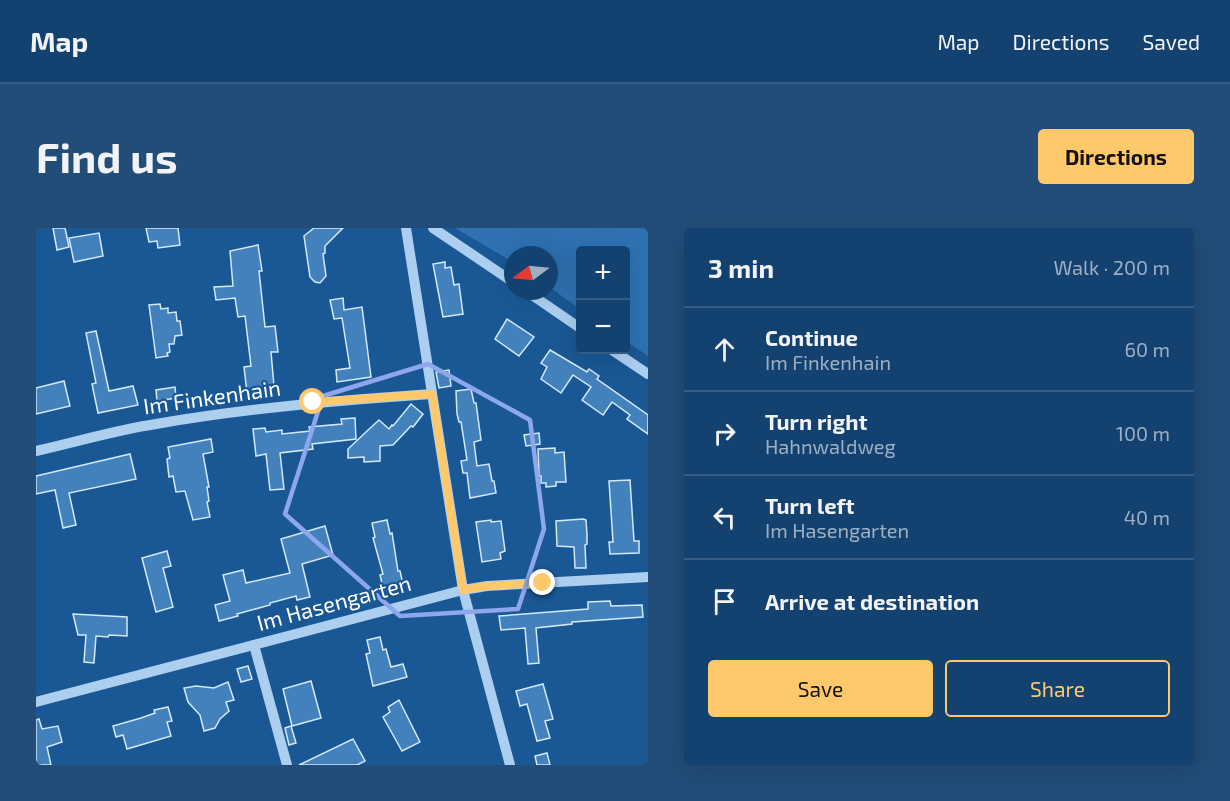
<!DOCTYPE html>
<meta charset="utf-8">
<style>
:root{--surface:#144270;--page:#214d78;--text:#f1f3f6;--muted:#9db0c3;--line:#335b83;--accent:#ffc96b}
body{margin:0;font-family:"Exo 2",sans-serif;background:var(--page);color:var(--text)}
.controls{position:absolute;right:18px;top:18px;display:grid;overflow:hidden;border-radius:6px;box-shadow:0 6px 24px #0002}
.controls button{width:54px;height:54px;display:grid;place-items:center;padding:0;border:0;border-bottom:2px solid var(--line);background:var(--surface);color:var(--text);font:30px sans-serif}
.compass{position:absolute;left:468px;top:18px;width:54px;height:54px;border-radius:50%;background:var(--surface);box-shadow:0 6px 24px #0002;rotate:254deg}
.stop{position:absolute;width:18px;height:18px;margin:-14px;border:4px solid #ffc96b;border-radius:50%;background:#fff}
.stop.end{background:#ffc96b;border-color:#fff;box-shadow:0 2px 6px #0008}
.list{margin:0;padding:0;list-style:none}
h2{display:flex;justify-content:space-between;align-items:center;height:78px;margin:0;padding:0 24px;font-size:26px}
h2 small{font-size:20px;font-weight:400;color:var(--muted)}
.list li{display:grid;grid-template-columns:39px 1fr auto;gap:18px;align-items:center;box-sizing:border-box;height:84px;padding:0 24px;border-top:2px solid var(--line)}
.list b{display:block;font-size:22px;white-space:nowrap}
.list p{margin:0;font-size:20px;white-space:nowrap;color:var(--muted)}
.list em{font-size:20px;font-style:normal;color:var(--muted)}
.actions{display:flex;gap:12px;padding:18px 24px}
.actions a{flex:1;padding:14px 0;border:2px solid var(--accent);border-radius:6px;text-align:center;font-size:21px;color:var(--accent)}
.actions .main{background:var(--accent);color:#111}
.icon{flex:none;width:33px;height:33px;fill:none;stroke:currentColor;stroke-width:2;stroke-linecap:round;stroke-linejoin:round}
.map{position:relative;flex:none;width:612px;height:537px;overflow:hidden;border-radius:6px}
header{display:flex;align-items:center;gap:36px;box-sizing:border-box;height:84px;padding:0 30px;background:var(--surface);border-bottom:2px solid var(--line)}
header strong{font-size:28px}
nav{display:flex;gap:33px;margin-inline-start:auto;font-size:21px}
.intro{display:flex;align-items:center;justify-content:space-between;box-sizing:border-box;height:144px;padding:0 36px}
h1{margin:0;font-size:42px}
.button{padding:15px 27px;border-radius:6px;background:var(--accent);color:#111;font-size:21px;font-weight:700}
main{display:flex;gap:36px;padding:0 36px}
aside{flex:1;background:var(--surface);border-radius:6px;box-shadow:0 6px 24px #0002}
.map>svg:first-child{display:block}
.green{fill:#2e72b3}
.building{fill:#4381bc;stroke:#d3e8fb;stroke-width:1.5}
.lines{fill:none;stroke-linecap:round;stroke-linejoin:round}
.minor{stroke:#accff0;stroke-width:10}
.route{stroke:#ffc96b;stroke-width:8}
.marked{fill:none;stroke:#8ea6ec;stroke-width:4.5;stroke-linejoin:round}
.labels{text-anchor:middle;stroke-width:4.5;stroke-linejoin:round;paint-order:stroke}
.street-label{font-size:22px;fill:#fff;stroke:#1a5895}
</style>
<header>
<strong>Map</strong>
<nav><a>Map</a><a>Directions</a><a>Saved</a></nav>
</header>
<div class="intro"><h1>Find us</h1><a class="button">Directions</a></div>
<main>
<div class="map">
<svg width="612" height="537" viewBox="0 0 612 537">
<rect width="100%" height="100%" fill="#1a5895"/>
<!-- green -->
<polygon class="green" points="419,0 612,0 612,128 590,113 590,22 544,22 544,81 513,59 513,27 477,27 477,34"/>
<!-- building -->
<g class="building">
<polygon points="17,0 29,0 33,19 21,22"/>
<polygon points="110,0 142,0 144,17 122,20 121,13 113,14"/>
<polygon points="278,0 307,0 289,18 289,25 287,26 290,48 284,55 279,54 274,49 268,8"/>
<polygon points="63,5 67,28 38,34 33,10"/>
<polygon points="222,17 226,43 223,43 229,99 239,98 242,124 235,124 238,158 231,159 232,163 211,165 208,139 215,138 209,88 202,89 199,70 180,72 178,59 197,58 194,23"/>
<polygon points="409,34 409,40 415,39 418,57 423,56 427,86 407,89 397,36"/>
<polygon points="307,70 308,82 326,79 335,149 301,154 300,142 314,140 306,90 298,91 294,72"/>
<polygon points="124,76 125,81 132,80 132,85 140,84 141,93 144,93 146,107 139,108 138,116 133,116 134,124 131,125 132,128 120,130 113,77"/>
<polygon points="471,91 498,109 483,128 459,111"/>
<polygon points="60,103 73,163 97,158 102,177 62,185 56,156 60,155 50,105"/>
<polygon points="514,122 551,144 553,141 563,148 561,151 612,187 612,206 591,191 594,187 576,174 567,187 546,172 555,159 537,147 525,165 505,151 511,139 505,135"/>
<polygon points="413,142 415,158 403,160 400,144"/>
<polygon points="28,153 34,178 0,186 0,160"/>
<polygon points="139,159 140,170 121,173 120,162"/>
<polygon points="435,161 438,175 440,175 445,212 438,214 441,238 453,236 456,253 458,253 460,265 434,270 431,245 427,245 425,233 431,232 425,194 423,194 421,186 420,163"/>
<polygon points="375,176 387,186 377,199 375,198 357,217 344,218 344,233 328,234 328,229 312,230 312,221 330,204 343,192 353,201 356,197 357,198"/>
<polygon points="319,190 320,211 276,216 277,221 244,225 248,261 234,262 230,226 220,228 217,201 229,200 230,204 246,202 246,206 274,203 273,199 306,196 305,191"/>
<polygon points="503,205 504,216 490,218 488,207"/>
<polygon points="175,211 177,224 167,226 173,259 171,259 173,273 171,274 174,289 157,292 149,263 140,264 137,248 133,249 131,231 134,230 132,219"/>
<polygon points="519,220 519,225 528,224 530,254 520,254 520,258 510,259 510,255 505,255 505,248 503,248 502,221"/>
<polygon points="94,226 100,251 33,265 40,297 27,300 19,262 0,266 0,248"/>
<polygon points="594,252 598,313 603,313 603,325 574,326 573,314 577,314 573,253"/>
<polygon points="547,291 550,292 551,307 551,316 549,317 550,340 539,340 538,319 521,318 520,293"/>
<polygon points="351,292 354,306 356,305 362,343 364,343 367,356 347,360 344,347 347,346 337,310 339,309 336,295"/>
<polygon points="455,292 455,294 465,293 469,323 464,325 465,331 446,334 440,294"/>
<polygon points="289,298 297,327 266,336 274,369 261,372 260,368 234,375 234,377 201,386 202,388 183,393 179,377 194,373 187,347 207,342 210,355 254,345 245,311"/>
<polygon points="131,323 135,338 127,340 137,379 120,384 106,330"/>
<polygon points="574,373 575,378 606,377 607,389 536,394 536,396 500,400 503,435 492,436 489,400 465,402 463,388 552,381 552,374"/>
<polygon points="37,386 91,389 91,408 73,407 72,409 60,408 58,435 48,434 50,407 42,407"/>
<polygon points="344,409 347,422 350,421 355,439 367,436 371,449 337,458 330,426 334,425 331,412"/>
<polygon points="212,438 216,451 205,454 201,441"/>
<polygon points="275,453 285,490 256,498 247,461"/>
<polygon points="192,454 198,472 190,474 193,483 184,491 179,500 168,503 164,487 152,474 148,460 160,458 178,460"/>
<polygon points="507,456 517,491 509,493 514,510 501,513 491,476 484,478 480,463"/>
<polygon points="363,472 384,514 366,523 347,489 354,484 352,479"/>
<polygon points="132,479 136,493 131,494 135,508 91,521 87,507 80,509 77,498 105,490 119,485 118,482"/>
<polygon points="3,491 6,501 22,498 26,514 11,519 15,537 0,537 0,492"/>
<polygon points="255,498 260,515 253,517 249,500"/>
<polygon points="317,511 329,533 321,537 263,537"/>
<polygon points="511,525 514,537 501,537 499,528"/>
</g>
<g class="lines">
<!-- minor -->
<g class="minor">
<polyline points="370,0 427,362 474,537"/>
<polyline points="397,0 477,54"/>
<polyline points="490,63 544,100"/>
<polyline points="576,122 612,146"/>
<path d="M0 223C40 214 80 202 120 196 211 180 303 172 396 166"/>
<polyline points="218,417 251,537"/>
<polyline points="0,474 427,362 451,358 612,349"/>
</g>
</g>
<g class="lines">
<!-- route -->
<polyline class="route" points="277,174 396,166 427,362 450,358 507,355"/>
</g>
<!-- marked area -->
<path class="marked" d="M392 136 494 192 508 301 482 381 364 388 249 286 287 168Z"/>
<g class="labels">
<!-- street labels -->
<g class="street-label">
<text transform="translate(176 169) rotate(-8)" y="8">Im Finkenhain</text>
<text transform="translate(298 375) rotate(-15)" y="8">Im Hasengarten</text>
</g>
</g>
</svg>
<div class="controls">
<button>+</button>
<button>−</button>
</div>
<svg class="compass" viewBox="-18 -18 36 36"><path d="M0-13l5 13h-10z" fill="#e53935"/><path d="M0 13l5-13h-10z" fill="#9db0c3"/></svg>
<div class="stop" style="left:277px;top:174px"></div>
<div class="stop end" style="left:507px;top:355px"></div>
</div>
<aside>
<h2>3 min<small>Walk · 200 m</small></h2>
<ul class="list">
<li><svg class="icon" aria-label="ahead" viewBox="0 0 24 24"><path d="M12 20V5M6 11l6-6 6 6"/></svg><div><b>Continue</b><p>Im Finkenhain</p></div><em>60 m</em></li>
<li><svg class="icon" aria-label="right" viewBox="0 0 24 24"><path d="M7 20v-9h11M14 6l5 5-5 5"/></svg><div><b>Turn right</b><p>Hahnwaldweg</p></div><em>100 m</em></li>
<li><svg class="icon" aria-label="left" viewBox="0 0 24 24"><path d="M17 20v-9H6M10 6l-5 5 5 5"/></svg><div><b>Turn left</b><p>Im Hasengarten</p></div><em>40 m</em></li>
<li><svg class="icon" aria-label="arrive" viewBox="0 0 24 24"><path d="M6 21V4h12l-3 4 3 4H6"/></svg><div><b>Arrive at destination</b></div></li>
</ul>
<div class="actions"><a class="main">Save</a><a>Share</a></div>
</aside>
</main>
